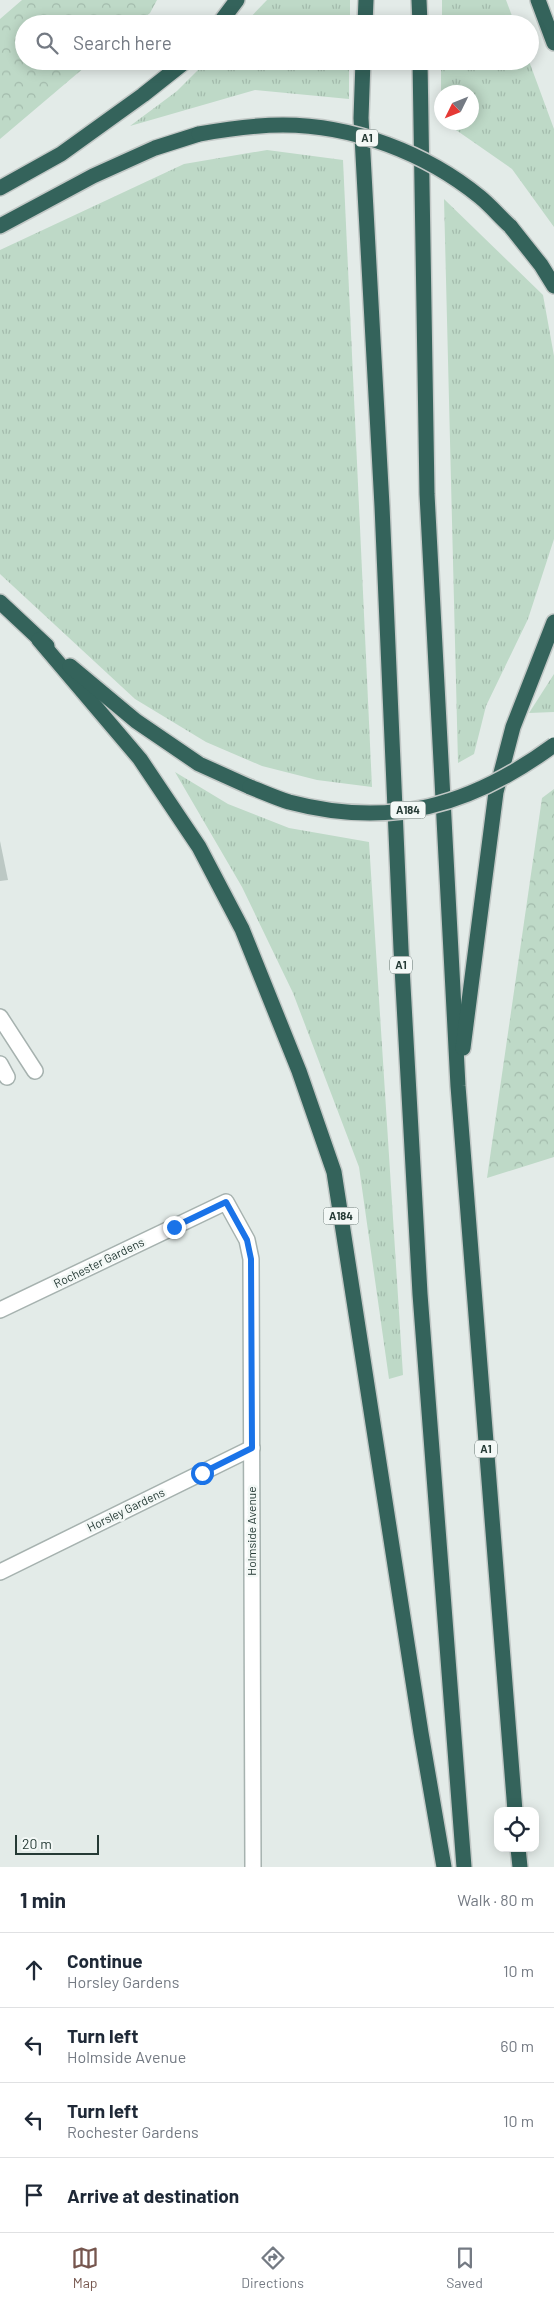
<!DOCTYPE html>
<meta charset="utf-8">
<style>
:root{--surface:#fff;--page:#f2f2f3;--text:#1f2937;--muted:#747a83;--line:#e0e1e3;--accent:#76564e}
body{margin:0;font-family:Barlow,sans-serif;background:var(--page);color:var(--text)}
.controls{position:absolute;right:15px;bottom:15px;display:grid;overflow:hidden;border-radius:10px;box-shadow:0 2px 12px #0003}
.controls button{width:45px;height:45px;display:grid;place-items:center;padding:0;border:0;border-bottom:1px solid var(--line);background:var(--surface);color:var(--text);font:25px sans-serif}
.compass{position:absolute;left:434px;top:85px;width:45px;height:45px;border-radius:50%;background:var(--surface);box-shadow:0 2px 12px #0003;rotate:227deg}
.scale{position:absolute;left:15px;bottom:12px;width:84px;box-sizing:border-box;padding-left:5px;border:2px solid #253a35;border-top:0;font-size:14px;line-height:18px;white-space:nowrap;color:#253a35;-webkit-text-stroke:4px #f3f8f6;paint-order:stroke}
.stop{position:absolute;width:15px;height:15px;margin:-11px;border:4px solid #1a73e8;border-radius:50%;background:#fff}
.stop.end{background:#1a73e8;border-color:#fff;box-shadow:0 1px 5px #0008}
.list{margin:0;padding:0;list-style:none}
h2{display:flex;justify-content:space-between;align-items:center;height:65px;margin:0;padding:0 20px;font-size:21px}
h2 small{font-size:16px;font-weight:400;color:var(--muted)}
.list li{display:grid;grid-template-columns:32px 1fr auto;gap:15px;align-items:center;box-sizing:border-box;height:75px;padding:0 20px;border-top:1px solid var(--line)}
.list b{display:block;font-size:19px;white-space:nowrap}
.list p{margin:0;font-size:16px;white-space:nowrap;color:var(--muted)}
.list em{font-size:16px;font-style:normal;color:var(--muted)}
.icon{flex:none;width:28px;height:28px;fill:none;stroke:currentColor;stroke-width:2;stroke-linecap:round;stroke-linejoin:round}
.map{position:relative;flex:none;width:554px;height:1867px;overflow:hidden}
.search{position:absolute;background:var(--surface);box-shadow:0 2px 12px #0003;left:15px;right:15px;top:15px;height:55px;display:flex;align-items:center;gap:12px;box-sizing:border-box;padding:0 18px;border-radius:28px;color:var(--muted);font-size:19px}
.sheet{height:365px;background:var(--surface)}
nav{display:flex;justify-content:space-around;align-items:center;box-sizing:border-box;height:70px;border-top:1px solid var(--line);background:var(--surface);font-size:14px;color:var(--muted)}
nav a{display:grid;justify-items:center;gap:2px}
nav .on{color:var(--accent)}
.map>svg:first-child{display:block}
.grass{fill:url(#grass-tufts)}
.forest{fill:url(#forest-crowns)}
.building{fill:#bcc8c4}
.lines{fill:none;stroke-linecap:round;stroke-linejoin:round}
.lane-casing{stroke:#a6b2af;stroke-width:18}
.street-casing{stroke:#a6b2af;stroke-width:18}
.highway-casing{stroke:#c2c8c6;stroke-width:18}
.lane{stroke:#fff;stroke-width:15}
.street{stroke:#fff;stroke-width:15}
.highway{stroke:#34635b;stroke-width:15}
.highway-bridge-casing{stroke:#c2c8c6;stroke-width:18;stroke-linecap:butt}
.highway-bridge{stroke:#34635b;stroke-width:15}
.route{stroke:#1a73e8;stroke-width:6}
.labels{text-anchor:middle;stroke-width:5;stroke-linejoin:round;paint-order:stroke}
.shield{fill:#f3f8f6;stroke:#63736f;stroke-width:1}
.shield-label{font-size:11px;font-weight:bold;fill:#253a35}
.street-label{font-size:12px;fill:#253a35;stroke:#f3f8f6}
</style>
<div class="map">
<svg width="554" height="1867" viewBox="0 0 554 1867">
<defs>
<pattern id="grass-tufts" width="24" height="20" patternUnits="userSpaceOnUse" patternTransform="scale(1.25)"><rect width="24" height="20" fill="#bed9c7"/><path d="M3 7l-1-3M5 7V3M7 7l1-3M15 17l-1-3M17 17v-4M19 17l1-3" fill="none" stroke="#a3bbac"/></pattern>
<pattern id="forest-crowns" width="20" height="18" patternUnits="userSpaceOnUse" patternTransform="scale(1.25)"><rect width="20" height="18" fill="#bed9c7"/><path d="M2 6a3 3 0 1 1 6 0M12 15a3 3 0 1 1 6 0" fill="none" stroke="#a3bbac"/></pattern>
</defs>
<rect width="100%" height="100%" fill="#e3ebe8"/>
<!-- grass -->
<g class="grass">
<polygon points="267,0 350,0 350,24 244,24"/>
<polygon points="442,0 506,0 515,24 442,24"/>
<polygon points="207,61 349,61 349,99 255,90 130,126 177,91"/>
<polygon points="441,61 529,61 554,129 554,227 512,169 446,123 472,122 472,92 442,92 441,119"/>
<polygon points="267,150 343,160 372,787 317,780 262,766 206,742 135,699 0,574 0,250 184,164"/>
<polygon points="444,199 543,295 554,356 554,539 528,619 486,706 474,754 458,763"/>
<polygon points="554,674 554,712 529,713"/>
<polygon points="175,772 228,804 289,828 369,842 403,1375 389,1379 359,1167 293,993 242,887"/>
</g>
<!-- forest -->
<g class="forest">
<polygon points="22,0 157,0 150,13 137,24 24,24 24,61 92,61 0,139 0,19"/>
<polygon points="554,789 554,1157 487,1178 542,798"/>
</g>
<!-- building -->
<polygon class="building" points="0,841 8,880 0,881"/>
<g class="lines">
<!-- lane casing -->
<g class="lane-casing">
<g id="lane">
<polyline points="0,1017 35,1071"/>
<polyline points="0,1064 7,1077"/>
</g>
</g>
<!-- street casing -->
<g class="street-casing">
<g id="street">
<polyline points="0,1310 226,1202 247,1240 251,1259 253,1867"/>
<polyline points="0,1572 252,1448"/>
</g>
</g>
<!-- highway casing -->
<g class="highway-casing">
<g id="highway">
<polyline points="419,0 420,24"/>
<polyline points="538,0 554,43"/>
<polyline points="219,24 237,0"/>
<polyline points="365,24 366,0"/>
<polyline points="363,61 361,118 382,506 401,949 420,1294 464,1867"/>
<polyline points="420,61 427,494 458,1086 515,1811"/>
<polyline points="0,188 61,154 143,95 186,61"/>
<polyline points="0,226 93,176 155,148 199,134"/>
<polyline points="510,226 541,265 554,286"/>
<polyline points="0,602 47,646"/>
<polyline points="39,640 140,759 199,847 242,929 299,1071 334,1172 421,1733 444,1867"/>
<polyline points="70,666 136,721 199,764 250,787"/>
<polyline points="463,1048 496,792 513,727 554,622"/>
<polyline points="518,1848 520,1867"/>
</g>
</g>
<!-- lane -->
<use href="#lane" class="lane"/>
<!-- street -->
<use href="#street" class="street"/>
<!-- highway -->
<use href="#highway" class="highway"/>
<!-- highway-bridge casing -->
<g class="highway-bridge-casing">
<g id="highway-bridge">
<path d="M199 134C227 129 254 125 283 125 353 125 426 153 480 197 491 206 500 217 510 226"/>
<path d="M250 787C263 792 276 798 289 802 391 829 471 806 554 745"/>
</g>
</g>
<!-- highway-bridge -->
<use href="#highway-bridge" class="highway-bridge"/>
</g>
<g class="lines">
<!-- route -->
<polyline class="route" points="174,1227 226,1202 247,1240 251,1259 252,1448 202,1473"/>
</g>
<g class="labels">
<!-- shield labels -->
<g class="shield">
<rect x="356" y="129.5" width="22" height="17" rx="4"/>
<rect x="390.5" y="801.5" width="35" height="17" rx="4"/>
<rect x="390" y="956.5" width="22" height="17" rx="4"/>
<rect x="323.5" y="1207.5" width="35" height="17" rx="4"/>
<rect x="475" y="1440.5" width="22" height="17" rx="4"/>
</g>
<g class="shield-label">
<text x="367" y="142">A1</text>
<text x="408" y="814">A184</text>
<text x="401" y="969">A1</text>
<text x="341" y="1220">A184</text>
<text x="486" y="1453">A1</text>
</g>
<!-- street labels -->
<g class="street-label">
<text transform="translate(99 1263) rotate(-26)" y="4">Rochester Gardens</text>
<text transform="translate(126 1510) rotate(-26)" y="4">Horsley Gardens</text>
<text transform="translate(252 1531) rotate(-90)" y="4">Holmside Avenue</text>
</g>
</g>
</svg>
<div class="controls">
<button><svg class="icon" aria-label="locate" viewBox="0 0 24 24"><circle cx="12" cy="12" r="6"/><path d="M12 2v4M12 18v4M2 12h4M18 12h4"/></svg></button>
</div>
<svg class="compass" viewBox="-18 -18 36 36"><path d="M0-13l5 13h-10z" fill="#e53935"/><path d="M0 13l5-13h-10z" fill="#747a83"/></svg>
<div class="scale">20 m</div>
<div class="stop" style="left:202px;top:1473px"></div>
<div class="stop end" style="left:174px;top:1227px"></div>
<div class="search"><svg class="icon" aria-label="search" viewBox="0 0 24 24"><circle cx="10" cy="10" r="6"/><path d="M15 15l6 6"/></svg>Search here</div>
</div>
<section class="sheet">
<h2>1 min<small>Walk · 80 m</small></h2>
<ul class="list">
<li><svg class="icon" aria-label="ahead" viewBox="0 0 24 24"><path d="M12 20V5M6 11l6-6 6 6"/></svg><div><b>Continue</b><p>Horsley Gardens</p></div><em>10 m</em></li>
<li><svg class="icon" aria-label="left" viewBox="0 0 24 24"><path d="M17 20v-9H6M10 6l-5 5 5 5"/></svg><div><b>Turn left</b><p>Holmside Avenue</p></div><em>60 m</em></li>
<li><svg class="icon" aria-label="left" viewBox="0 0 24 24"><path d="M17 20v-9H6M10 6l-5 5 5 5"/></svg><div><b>Turn left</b><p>Rochester Gardens</p></div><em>10 m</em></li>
<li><svg class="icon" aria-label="arrive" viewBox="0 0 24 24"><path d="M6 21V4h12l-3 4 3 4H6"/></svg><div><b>Arrive at destination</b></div></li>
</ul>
</section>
<nav>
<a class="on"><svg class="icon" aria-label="map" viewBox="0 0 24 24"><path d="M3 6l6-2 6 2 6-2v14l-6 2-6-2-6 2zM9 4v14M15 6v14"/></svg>Map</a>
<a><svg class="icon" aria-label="directions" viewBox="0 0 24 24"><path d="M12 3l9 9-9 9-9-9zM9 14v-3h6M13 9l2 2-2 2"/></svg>Directions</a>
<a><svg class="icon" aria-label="saved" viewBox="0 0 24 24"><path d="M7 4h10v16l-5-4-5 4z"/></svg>Saved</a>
</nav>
